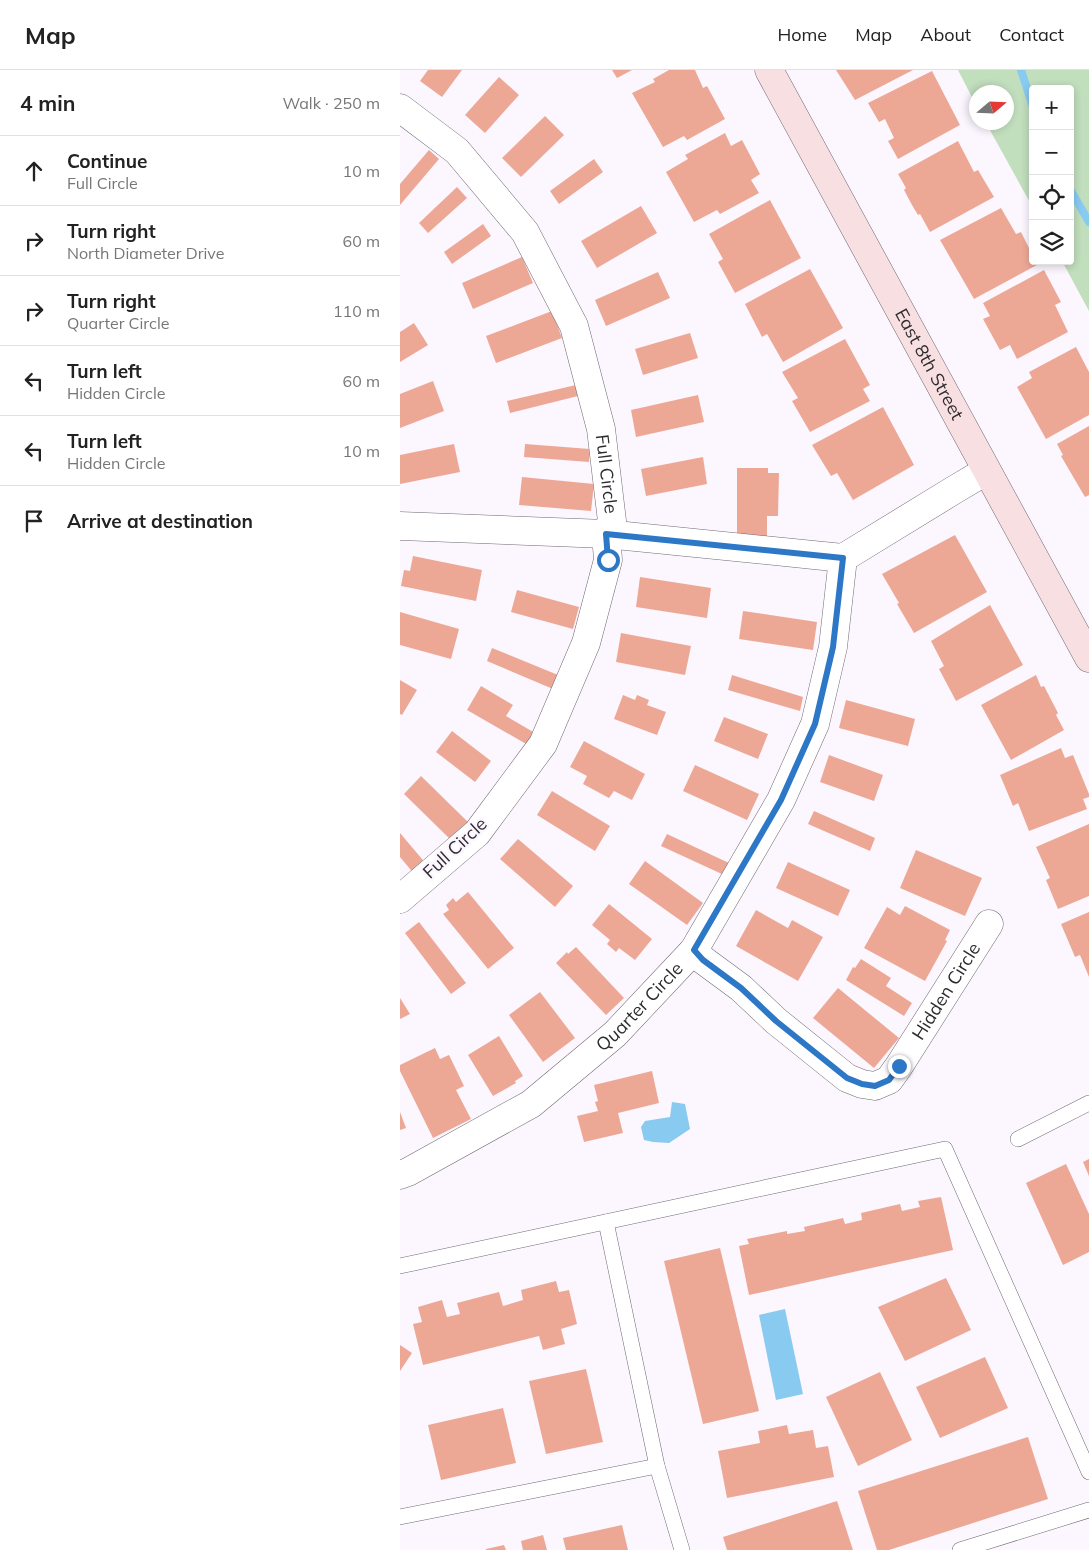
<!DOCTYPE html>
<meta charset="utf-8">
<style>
:root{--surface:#fff;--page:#f6f6f6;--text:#222;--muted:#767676;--line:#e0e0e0}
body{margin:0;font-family:Mulish,sans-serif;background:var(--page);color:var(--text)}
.controls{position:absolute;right:15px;top:15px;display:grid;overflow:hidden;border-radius:5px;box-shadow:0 2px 8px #0003}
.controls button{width:45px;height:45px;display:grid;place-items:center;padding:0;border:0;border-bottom:1px solid var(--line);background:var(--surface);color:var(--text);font:25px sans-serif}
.compass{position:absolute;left:569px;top:15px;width:45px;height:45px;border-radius:50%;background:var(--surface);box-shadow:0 2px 8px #0003;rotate:71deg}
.stop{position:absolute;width:15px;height:15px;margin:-11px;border:4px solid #2d77c7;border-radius:50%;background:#fff}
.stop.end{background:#2d77c7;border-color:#fff;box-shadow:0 1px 5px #0008}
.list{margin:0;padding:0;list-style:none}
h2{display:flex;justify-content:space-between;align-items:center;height:65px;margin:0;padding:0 20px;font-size:21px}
h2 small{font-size:16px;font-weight:400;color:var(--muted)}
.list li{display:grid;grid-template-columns:32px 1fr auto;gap:15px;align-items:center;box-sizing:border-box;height:70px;padding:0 20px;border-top:1px solid var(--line)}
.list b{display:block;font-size:19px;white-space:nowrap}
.list p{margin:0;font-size:16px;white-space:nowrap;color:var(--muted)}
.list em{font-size:16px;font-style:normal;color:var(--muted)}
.icon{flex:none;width:28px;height:28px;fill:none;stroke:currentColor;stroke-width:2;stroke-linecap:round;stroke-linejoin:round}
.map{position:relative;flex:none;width:689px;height:1480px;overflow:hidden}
header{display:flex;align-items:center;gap:30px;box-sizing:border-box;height:70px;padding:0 25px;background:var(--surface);border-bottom:1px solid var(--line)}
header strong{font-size:24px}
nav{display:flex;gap:28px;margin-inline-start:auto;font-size:18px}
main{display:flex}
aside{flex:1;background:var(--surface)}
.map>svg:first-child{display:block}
.green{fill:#c1debd}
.water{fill:#89caf1}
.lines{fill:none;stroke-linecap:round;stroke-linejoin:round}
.stream{stroke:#89caf1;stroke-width:8}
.building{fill:#eda895}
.lane-casing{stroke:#706a73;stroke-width:16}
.street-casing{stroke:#706a73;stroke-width:29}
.secondary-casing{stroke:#706a73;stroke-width:29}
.lane{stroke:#fff;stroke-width:15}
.street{stroke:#fff;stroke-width:28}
.secondary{stroke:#f8e0e2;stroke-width:28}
.route{stroke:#2d77c7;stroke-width:6}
.labels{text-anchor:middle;stroke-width:5;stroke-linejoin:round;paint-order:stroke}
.street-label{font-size:18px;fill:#2e2b2f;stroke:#fcf6ff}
</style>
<header>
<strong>Map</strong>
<nav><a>Home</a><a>Map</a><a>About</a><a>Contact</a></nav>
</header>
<main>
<aside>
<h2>4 min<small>Walk · 250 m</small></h2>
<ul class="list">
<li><svg class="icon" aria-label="ahead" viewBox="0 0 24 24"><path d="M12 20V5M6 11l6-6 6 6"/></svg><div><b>Continue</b><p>Full Circle</p></div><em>10 m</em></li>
<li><svg class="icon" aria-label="right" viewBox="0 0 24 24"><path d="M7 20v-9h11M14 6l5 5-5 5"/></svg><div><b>Turn right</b><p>North Diameter Drive</p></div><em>60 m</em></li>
<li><svg class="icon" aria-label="right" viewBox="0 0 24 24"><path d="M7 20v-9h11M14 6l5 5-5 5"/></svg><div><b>Turn right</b><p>Quarter Circle</p></div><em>110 m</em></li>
<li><svg class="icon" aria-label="left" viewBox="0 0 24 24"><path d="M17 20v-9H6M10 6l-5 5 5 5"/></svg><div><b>Turn left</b><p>Hidden Circle</p></div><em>60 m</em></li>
<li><svg class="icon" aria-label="left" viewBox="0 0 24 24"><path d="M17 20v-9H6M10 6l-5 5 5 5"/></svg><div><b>Turn left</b><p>Hidden Circle</p></div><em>10 m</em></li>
<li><svg class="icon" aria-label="arrive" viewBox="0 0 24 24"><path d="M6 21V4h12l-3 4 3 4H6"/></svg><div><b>Arrive at destination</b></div></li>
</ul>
</aside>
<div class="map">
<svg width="689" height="1480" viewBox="0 0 689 1480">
<rect width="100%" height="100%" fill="#fcf6ff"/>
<!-- green -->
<polygon class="green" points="558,0 689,0 689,241 662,191 670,191 670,19 633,19 633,138 586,53 606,52 606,22 576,22 576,35"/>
<!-- water -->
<g class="water">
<polygon points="272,1032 285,1034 290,1059 269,1073 253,1072 244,1070 241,1057 245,1051 270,1047"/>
<polygon points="385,1239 403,1324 376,1330 359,1245"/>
</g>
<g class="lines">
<!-- stream -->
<g class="stream">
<polyline points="621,0 633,37"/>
<polyline points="670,119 689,152"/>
</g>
</g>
<!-- building -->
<g class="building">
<polygon points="28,0 62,0 42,27 20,11"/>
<polygon points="212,0 232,0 217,8"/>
<polygon points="269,0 295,0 303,18 307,16 325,49 287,70 284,66 263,77 232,23 255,12 253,9"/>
<polygon points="436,0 513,0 455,30"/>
<polygon points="532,1 560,55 498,89 488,71 494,68 485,49 479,52 468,33"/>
<polygon points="99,7 119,25 85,63 65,45"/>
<polygon points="145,46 164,65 121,107 102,88"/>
<polygon points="325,63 331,76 342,70 360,104 351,110 359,123 320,144 317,140 294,152 266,102 288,89 285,85"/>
<polygon points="558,71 574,102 578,100 594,127 530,162 520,144 518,145 512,135 504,120 506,118 498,104"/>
<polygon points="29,80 39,89 0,135 0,114"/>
<polygon points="194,89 203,102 159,134 150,121"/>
<polygon points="57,117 67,128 28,163 19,153"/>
<polygon points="370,130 401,188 335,223 318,192 323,189 309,164"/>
<polygon points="241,136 257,163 197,198 181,171"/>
<polygon points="601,138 616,164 621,162 633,186 633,191 635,191 637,195 574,229 540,170"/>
<polygon points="83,154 91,166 52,194 44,182"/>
<polygon points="122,187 133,213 73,239 62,213"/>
<polygon points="410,199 443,258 383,292 367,264 362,267 345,234"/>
<polygon points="644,200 661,232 655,235 668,262 617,289 610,275 600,280 583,249 590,246 583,233"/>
<polygon points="258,202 270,228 206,256 195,230"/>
<polygon points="152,241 162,268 96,293 86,266"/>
<polygon points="14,253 28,275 0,292 0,262"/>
<polygon points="290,263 298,288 243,305 235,279"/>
<polygon points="445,269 470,315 463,319 470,331 410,362 392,331 398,328 382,302"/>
<polygon points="676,277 689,302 689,345 646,369 617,317 632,308 629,302"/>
<polygon points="33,311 44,341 0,358 0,324"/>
<polygon points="176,315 178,326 110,343 107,331"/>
<polygon points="298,325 304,352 236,367 231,340"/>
<polygon points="483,337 514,395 453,430 437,403 431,406 412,375"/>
<polygon points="689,356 689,425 685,427 661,386 663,385 657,374"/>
<polygon points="54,374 60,402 0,414 0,385"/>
<polygon points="125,374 190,379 189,392 124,387"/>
<polygon points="303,387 307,414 246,426 241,399"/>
<polygon points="337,398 368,398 368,403 379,403 378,446 367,446 367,470 337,470"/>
<polygon points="122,407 194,414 191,441 119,435"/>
<polygon points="555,465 587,522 514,563 497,534 499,533 482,504"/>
<polygon points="13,486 82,500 76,531 1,516 4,500 10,501"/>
<polygon points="240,507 311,518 307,548 236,537"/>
<polygon points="117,520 179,537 173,559 111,542"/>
<polygon points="590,535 623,595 556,631 539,599 544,596 531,571"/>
<polygon points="343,541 417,552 413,580 339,569"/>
<polygon points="0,542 59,559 51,589 0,575"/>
<polygon points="221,563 291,576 285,605 216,592"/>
<polygon points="92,578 158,605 153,619 87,591"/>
<polygon points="332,605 403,627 400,641 328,620"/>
<polygon points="636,605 641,617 644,616 658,643 656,645 664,660 611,690 581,635"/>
<polygon points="0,610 17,620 2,645 0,644"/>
<polygon points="81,616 113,635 106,646 135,663 128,675 67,640"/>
<polygon points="223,625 235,630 237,625 249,630 247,635 266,642 257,665 214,649"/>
<polygon points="446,630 515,649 508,676 439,658"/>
<polygon points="324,647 368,664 358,689 314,671"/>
<polygon points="52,661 91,691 75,712 36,682"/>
<polygon points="184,671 245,704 232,730 214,721 209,728 183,714 187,706 170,697"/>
<polygon points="661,678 665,688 673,685 689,724 689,727 683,729 687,739 629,761 618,733 613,736 600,705"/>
<polygon points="429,685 483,705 474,731 420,712"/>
<polygon points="295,695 359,724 347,750 283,721"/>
<polygon points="21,706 69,753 52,771 4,724"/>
<polygon points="152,721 210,756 195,781 137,745"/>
<polygon points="414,741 475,768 470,781 408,754"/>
<polygon points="689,754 689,826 658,839 646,810 650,808 636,777"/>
<polygon points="0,763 27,795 15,805 0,787"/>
<polygon points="267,764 329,793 324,805 261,776"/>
<polygon points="118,769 173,816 155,837 100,789"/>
<polygon points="516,780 582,808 565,846 500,818"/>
<polygon points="245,791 303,833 287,855 229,814"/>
<polygon points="388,792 450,820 438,846 376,818"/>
<polygon points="68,822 114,878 88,899 43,844 49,840 46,835 53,828 56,832"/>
<polygon points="209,834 252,869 235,890 219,878 216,882 207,874 210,870 192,855"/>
<polygon points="505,836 550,860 545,870 547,871 525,911 464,878 487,837 500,845"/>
<polygon points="356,840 388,858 392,850 423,867 398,911 336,876"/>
<polygon points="689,842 689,907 680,885 675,887 661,854"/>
<polygon points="19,852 66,913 51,924 5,863"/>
<polygon points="176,877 224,928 206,945 156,893 167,882 168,884"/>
<polygon points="461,889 491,908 486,916 512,933 504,946 446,910 453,897 455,898"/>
<polygon points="438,918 499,968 474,998 413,948"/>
<polygon points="140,922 175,968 143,992 109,945"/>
<polygon points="0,928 10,944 0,949"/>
<polygon points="99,966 123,1006 115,1011 116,1013 93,1026 68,985"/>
<polygon points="35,978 40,989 49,985 64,1016 56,1020 71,1049 33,1068 0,1001 0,995"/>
<polygon points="252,1001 259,1033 218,1043 223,1063 184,1072 177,1046 198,1041 195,1032 198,1031 194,1015"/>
<polygon points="0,1042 6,1058 0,1060"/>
<polygon points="689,1089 689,1106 683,1092"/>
<polygon points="666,1094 689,1144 689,1182 663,1195 626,1113"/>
<polygon points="541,1127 553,1180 349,1225 339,1176 349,1174 347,1169 387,1161 387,1164 405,1161 404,1157 443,1148 445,1154 462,1150 461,1143 500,1134 502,1141 520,1137 518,1131"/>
<polygon points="320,1178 359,1341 303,1354 264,1191"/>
<polygon points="546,1208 571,1260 505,1291 478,1237"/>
<polygon points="156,1211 159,1222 169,1220 177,1254 161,1259 165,1274 143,1280 139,1266 23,1295 13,1254 22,1252 18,1237 42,1230 47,1247 60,1244 57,1233 99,1222 103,1236 123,1230 121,1220"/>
<polygon points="0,1275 12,1283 0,1301"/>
<polygon points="585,1287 608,1338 540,1368 516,1317"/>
<polygon points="186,1299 203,1372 146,1384 129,1311"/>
<polygon points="480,1302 512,1370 458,1396 426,1327"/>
<polygon points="103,1338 116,1393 41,1410 28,1355"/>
<polygon points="387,1355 389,1364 413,1360 416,1378 428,1376 434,1407 327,1428 318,1381 360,1373 358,1361"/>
<polygon points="628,1367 648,1429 489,1480 477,1480 458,1421"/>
<polygon points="437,1431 453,1480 327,1480 323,1467"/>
<polygon points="222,1455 228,1480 166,1480 163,1468"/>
<polygon points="143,1465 147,1480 123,1480 121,1471"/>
<polygon points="104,1475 106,1480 86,1480 86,1479"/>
</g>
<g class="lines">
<!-- lane casing -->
<g class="lane-casing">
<g id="lane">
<polyline points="618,1069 689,1033"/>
<polyline points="206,1152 257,1396 282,1480"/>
<polyline points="0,1196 545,1079 689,1402"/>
<polyline points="0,1447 257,1396"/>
<polyline points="560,1480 689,1440"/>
</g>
</g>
<!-- street casing -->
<g class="street-casing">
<g id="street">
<path id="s1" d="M0 38 57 81 125 162 174 256 201 359 212 451 206 464 208 490 186 573 143 674 77 763 0 829"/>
<polyline points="0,456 206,464 443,488 554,420 586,401"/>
<path id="s2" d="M294 880 303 890 341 918 376 951 447 1008 462 1014 475 1016 489 1010 499 996 589 854"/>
<path id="s3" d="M0 1105 8 1102 131 1034 215 964 294 880 381 730 415 654 433 577 443 488"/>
</g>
</g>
<!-- secondary casing -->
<g class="secondary-casing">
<g id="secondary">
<path id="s4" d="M369 0 689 588"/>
</g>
</g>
<!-- lane -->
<use href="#lane" class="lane"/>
<!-- street -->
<use href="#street" class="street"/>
<!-- secondary -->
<use href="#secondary" class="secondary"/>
</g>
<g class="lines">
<!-- route -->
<polyline class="route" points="208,490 206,464 443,488 433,577 415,654 381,730 294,880 303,890 341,918 376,951 447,1008 462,1014 475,1016 489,1010 499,996"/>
</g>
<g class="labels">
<!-- street labels -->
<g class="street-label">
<text dy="6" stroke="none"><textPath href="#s4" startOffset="335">East 8th Street</textPath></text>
<text dy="6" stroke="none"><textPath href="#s1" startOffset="435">Full Circle</textPath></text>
<text transform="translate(55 778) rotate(-43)" y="6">Full Circle</text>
<text dy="6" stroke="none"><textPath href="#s2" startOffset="350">Hidden Circle</textPath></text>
<text dy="6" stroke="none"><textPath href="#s3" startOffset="295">Quarter Circle</textPath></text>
</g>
</g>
</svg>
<div class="controls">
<button>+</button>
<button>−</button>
<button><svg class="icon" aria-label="locate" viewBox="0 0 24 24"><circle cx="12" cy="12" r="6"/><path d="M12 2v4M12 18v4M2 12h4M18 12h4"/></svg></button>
<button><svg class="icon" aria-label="layers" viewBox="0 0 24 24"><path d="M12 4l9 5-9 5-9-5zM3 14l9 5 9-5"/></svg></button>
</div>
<svg class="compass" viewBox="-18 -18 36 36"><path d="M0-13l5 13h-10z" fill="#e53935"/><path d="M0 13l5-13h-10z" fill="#767676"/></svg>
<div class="stop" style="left:208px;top:490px"></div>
<div class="stop end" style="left:499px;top:996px"></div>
</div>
</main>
